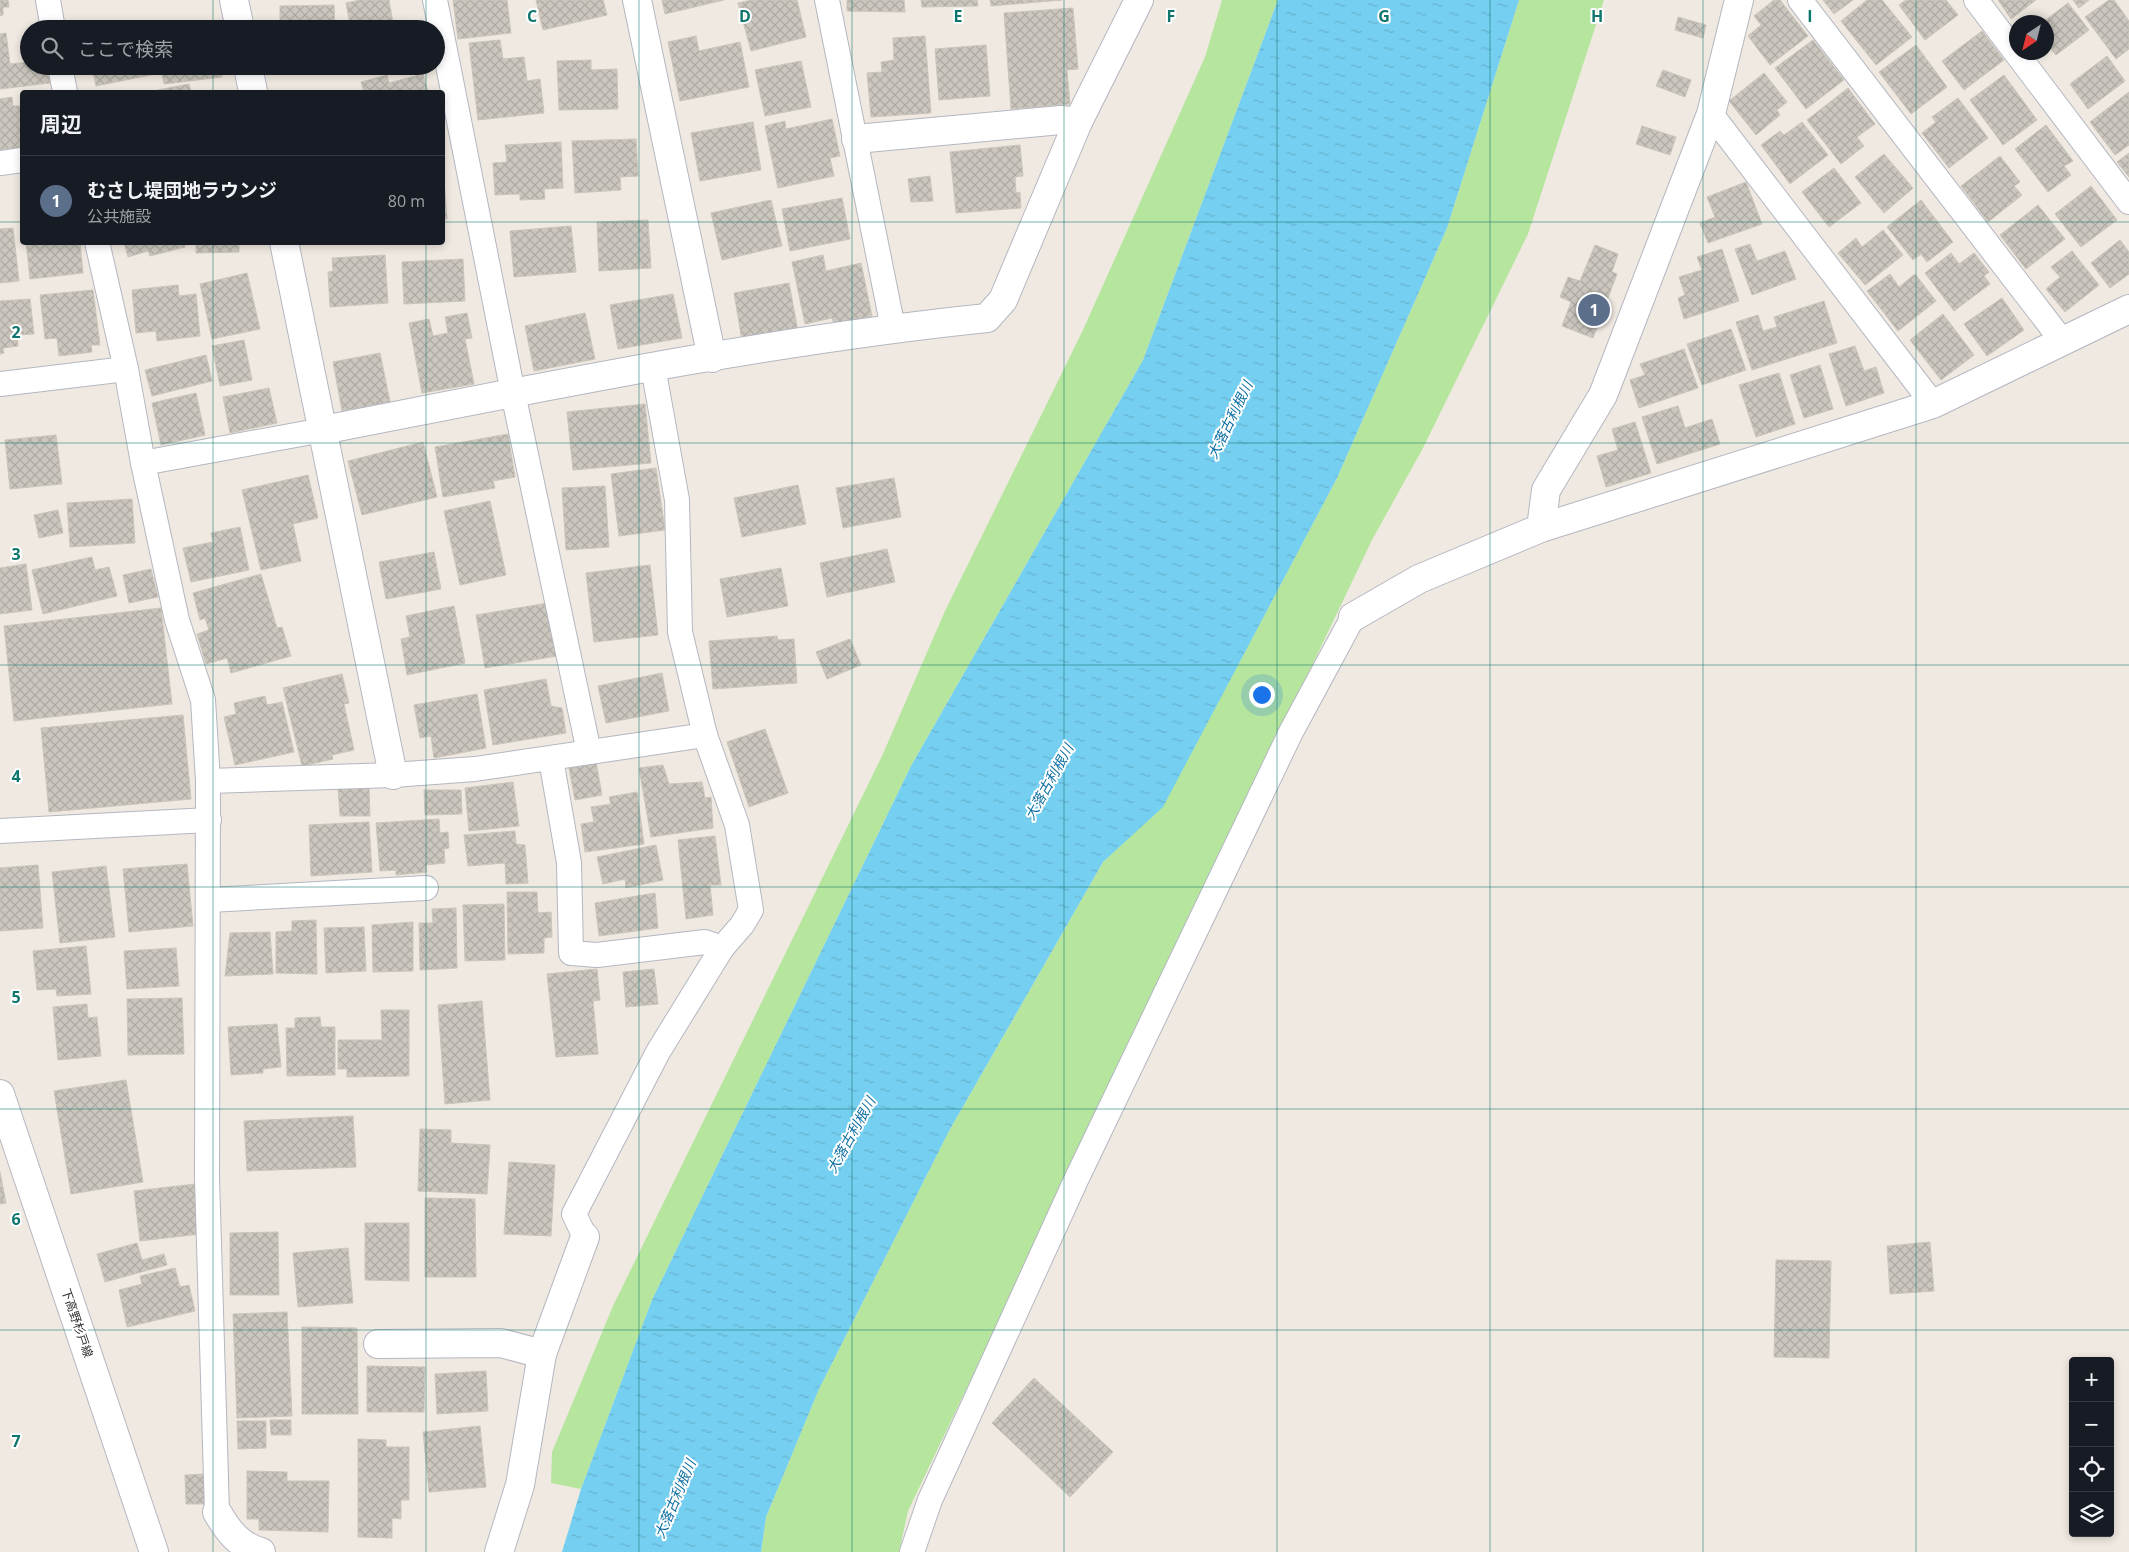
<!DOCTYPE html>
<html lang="ja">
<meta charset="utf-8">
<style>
:root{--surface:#171b24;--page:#242831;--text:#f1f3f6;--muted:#9ea1a6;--line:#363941;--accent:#d93025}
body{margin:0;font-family:"Open Sans","Noto Sans JP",sans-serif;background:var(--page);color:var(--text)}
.controls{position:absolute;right:15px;bottom:15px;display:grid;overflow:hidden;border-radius:5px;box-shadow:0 2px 8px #0003}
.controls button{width:45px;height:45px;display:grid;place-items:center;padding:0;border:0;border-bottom:1px solid var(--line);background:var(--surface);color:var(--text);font:25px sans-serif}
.compass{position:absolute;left:2009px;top:15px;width:45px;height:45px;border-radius:50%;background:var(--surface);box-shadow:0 2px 8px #0003;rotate:215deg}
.you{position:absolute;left:1261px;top:694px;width:18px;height:18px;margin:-12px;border:4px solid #fff;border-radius:50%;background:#1a73e8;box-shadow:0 0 0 8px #1a73e833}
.badge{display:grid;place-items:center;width:32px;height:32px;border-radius:50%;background:var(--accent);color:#fff;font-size:16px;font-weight:700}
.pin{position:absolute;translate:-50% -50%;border:2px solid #fff;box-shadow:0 1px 5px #0006}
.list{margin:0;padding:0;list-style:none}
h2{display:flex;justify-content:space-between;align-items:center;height:65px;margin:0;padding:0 20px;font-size:21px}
h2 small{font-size:16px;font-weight:400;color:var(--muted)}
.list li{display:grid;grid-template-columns:32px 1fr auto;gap:15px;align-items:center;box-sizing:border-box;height:90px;padding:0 20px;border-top:1px solid var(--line)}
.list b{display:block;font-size:19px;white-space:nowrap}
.list p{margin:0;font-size:16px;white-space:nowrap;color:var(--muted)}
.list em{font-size:16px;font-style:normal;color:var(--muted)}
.icon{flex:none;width:28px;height:28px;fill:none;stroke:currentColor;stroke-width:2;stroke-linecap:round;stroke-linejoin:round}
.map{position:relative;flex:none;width:2129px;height:1552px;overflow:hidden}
.search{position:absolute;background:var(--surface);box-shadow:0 2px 8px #0003;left:20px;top:20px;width:425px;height:55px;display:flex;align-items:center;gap:12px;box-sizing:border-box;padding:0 18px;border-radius:28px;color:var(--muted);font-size:19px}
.panel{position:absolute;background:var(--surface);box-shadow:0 2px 8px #0003;left:20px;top:90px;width:425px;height:155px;border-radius:5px}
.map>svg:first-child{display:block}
.green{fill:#b6e59e}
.water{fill:url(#water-ripples)}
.building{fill:url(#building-cross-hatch);stroke:#cbc5ba}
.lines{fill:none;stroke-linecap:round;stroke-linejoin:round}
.lane-casing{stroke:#b4b7c1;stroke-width:26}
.street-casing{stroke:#b4b7c1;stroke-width:30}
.secondary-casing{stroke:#b4b7c1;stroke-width:30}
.lane{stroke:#fff;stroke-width:24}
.street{stroke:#fff;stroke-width:28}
.secondary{stroke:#fff;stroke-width:28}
.grid{fill:none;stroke:#0f766e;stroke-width:1;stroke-opacity:0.55}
.labels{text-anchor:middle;stroke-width:4;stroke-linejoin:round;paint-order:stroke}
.street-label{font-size:12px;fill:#2e2e2e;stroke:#fff}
.water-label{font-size:14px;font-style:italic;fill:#0d6fa3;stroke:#fff}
.grid-label{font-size:16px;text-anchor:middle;font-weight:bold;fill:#0f766e;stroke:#fff;stroke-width:4;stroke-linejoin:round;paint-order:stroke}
</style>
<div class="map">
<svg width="2129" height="1552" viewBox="0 0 2129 1552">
<defs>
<pattern id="water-ripples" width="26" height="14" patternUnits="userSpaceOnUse" patternTransform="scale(1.25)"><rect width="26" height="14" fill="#75cff0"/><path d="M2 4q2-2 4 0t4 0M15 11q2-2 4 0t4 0" fill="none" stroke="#66b2ce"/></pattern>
<pattern id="building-cross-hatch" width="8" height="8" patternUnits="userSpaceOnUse" patternTransform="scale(1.25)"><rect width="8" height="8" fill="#cbc7bf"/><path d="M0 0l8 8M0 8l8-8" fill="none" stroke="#afaba4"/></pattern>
</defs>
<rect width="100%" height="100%" fill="#efe9e1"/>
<!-- green -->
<g class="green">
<polygon points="1222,0 1278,0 1143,360 911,766 652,1300 581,1489 551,1483 552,1452 613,1306 882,756 945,611 1083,330 1205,57"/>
<polygon points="1519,0 1604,0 1528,234 1423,448 1372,540 908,1511 899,1552 761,1552 766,1517 819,1389 949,1131 1103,862 1163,806 1337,478 1447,228"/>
</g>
<!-- water -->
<polygon class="water" points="1278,0 1519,0 1447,228 1337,478 1163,807 1103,862 949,1131 819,1389 766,1517 761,1552 562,1552 581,1489 652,1300 911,766 1143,360"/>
<!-- building -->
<g class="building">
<polygon points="0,0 8,0 9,7 3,7 3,15 0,16"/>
<polygon points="360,0 389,0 394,29 351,29 346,3"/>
<polygon points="453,0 507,0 511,33 458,39"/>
<polygon points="536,0 603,0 607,15 543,30"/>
<polygon points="662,0 724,0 665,14"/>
<polygon points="752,0 797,0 806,37 751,51 738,3"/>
<polygon points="847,0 904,0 905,12 847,11"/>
<polygon points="921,0 977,0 978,6 922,7"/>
<polygon points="990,0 1062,0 991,6"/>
<polygon points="1774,0 1780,0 1808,36 1770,65 1748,36 1761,25 1754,16"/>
<polygon points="1823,0 1853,0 1834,14"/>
<polygon points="1867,0 1882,0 1912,37 1876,65 1841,21"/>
<polygon points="1906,0 1946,0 1958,15 1925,40 1899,5"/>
<polygon points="1998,0 2036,0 2011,19"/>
<polygon points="2073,0 2089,0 2079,8"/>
<polygon points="2109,0 2114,0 2129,21 2129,49 2116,59 2085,17"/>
<polygon points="2068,3 2089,30 2056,55 2046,43 2046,22 2043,22"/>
<polygon points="334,5 335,29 268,29 268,23 280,22 280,6"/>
<polygon points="1073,8 1078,69 1067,70 1070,104 1011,109 1004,13"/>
<polygon points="1678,17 1706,25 1703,38 1675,30"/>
<polygon points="1982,31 2004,60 1964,90 1942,61"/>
<polygon points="6,33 10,64 29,62 29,66 48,66 50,83 0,89 0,34"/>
<polygon points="696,36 699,51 740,42 749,87 680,101 668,42"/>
<polygon points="925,36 931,113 871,117 867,73 882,72 881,62 894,60 893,38"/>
<polygon points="500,40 503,59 524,57 527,81 540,79 544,113 478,120 469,43"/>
<polygon points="1813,40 1844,80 1806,109 1775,68"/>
<polygon points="986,45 990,96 939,100 935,49"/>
<polygon points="1916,45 1947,87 1911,114 1879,72"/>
<polygon points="2107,56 2125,81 2088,109 2070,84"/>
<polygon points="591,60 591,70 617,69 618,109 559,110 557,61"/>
<polygon points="801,61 811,107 765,116 755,70"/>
<polygon points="92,66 153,66 155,74 96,86"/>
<polygon points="161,66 220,66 222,77 164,84"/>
<polygon points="1663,70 1691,80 1685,97 1656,86"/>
<polygon points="1764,73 1787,102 1777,110 1780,115 1756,135 1729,101"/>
<polygon points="423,74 428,92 364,92 361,82 387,75 389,83"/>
<polygon points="2004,75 2037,120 2003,145 1970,100"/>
<polygon points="189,84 191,92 159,92 158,90"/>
<polygon points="1848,88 1875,124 1857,137 1864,146 1841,164 1807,120"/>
<polygon points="2129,92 2129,145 2115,155 2090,122"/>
<polygon points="12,97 13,106 20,106 22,147 0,150 0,99"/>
<polygon points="1958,98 1988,138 1949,168 1922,133 1936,122 1932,117"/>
<polygon points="832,119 840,156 830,158 834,176 778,188 765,126 785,121 786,129"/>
<polygon points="753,122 761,170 700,181 691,133"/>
<polygon points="1802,122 1828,155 1790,184 1761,145 1780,131 1784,135"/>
<polygon points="2046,125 2073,161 2064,166 2071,175 2048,192 2015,149"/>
<polygon points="1642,126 1676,137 1670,155 1636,144"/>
<polygon points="636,139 638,176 620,177 621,190 575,193 572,141"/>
<polygon points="561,142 563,188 544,189 545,199 520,200 520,194 495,195 493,163 507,162 505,145"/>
<polygon points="1020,145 1023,176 1015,177 1016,193 1020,192 1021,208 956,213 950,152"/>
<polygon points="2129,153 2129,177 2117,162"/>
<polygon points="1884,154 1913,188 1884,213 1855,177"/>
<polygon points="2000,156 2020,182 2014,186 2022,195 1988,222 1961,186"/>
<polygon points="443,168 447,219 442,220 442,168"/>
<polygon points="1834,168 1861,203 1829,227 1802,192"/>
<polygon points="930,176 933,201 911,202 908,179"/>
<polygon points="1746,182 1762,224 1708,243 1700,223 1715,217 1707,197"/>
<polygon points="2091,186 2117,220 2081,247 2055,214"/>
<polygon points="842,198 850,239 790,251 782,209"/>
<polygon points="771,200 782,246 722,260 711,213"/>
<polygon points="1921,200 1953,242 1927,262 1921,254 1913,260 1887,227"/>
<polygon points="2038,205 2065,239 2026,269 2000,235"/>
<polygon points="648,220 651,268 599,271 597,222"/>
<polygon points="571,226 576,272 514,277 510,231"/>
<polygon points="13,228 19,281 0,283 0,229"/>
<polygon points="1883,230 1903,255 1865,285 1838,253 1856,238 1862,247"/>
<polygon points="2120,240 2129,252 2129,274 2110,288 2091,263"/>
<polygon points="26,242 80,242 83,273 30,279"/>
<polygon points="124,242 184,242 185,247 150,256 148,251 128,257"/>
<polygon points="196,242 239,242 239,252 196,253"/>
<polygon points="1750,244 1757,261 1785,251 1796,279 1752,295 1735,249"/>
<polygon points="1595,245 1618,254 1612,272 1617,274 1593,338 1562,326 1571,302 1560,297 1568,277 1580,281"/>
<polygon points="1722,249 1739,301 1684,319 1678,298 1685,295 1679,277 1702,270 1697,257"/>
<polygon points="2072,251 2099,285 2065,312 2046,289 2060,277 2051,267"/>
<polygon points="1951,253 1959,264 1974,253 1989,272 1984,276 1990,284 1954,311 1925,273"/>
<polygon points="385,255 388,303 330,307 328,272 333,271 332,258"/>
<polygon points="823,255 826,271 861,263 872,316 834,324 832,318 805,324 792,262"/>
<polygon points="463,259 465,301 404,304 402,262"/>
<polygon points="247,273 260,329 212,339 200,284"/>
<polygon points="1890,274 1899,287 1915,274 1936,301 1898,331 1867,291"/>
<polygon points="789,283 798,331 742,341 734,293"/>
<polygon points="178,285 179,296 196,294 200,336 157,341 156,331 136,333 132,290"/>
<polygon points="93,290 100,345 91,345 92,352 59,356 57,338 45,339 40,295"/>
<polygon points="673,294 682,338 618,349 610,305"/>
<polygon points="2002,298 2024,330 1987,356 1964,324"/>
<polygon points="30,299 34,334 17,335 18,346 3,348 4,353 0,354 0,301"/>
<polygon points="1824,301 1837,343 1752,370 1736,322 1758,315 1763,331 1777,327 1774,317"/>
<polygon points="467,313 472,338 465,339 474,384 422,393 409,323 429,319 433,336 448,333 445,317"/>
<polygon points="585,313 595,359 534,371 525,326"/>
<polygon points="1943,314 1974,355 1941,380 1910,340"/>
<polygon points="1731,329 1746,370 1702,385 1687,344"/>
<polygon points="244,340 252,380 220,386 212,346"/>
<polygon points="1855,346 1864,371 1876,367 1884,393 1846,406 1829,354"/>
<polygon points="1684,349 1698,388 1639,408 1630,380 1645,375 1640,364"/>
<polygon points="380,353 390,402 342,411 333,362"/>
<polygon points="206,355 212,381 152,396 145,370"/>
<polygon points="1820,365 1833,409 1804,418 1790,375"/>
<polygon points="1779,373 1795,424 1756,437 1739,385"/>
<polygon points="269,388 277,423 230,433 223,397"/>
<polygon points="196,393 205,435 161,445 152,403"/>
<polygon points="645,404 651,463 573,470 567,412"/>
<polygon points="1678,406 1685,428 1712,419 1720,444 1657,464 1642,417"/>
<polygon points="1635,422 1651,473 1606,487 1597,456 1618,450 1612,429"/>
<polygon points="508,434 515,477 493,481 495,488 443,497 435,447"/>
<polygon points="56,435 62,484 10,489 5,440"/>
<polygon points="423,442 437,497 362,515 348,461"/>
<polygon points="656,468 665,530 619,536 611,474"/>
<polygon points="308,475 318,518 293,524 301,561 261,570 242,490"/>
<polygon points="894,478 901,517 843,528 836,488"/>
<polygon points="798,485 806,524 742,537 734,498"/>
<polygon points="605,486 609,547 566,550 562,488"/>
<polygon points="132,499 135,543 70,547 67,503"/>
<polygon points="490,501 506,575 460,585 444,511"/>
<polygon points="58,510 63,533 39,538 34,515"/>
<polygon points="240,527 249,570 191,582 183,548 213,542 211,533"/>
<polygon points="887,549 895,582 827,597 820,563"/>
<polygon points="434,552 441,589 386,599 379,562"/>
<polygon points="92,557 95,570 109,567 117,596 43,614 32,570"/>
<polygon points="26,564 32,610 0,614 0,568"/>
<polygon points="650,565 658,635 594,642 586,573"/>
<polygon points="781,568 788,606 727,617 720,579"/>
<polygon points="151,569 158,597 129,603 123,575"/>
<polygon points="261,574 277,628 282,627 291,656 231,673 227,658 206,664 197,634 209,630 205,618 200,620 193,593"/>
<polygon points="548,603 557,656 485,668 476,615"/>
<polygon points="454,606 465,663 407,675 401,639 410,637 406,616"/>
<polygon points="161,608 172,704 14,721 4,626"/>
<polygon points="777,636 778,640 794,639 797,683 713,689 709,641"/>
<polygon points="850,639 861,665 827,679 816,652"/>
<polygon points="662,673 669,711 606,723 598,686"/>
<polygon points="342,674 349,703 344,704 354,750 332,755 333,759 302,766 283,688"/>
<polygon points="546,679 551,706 562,708 566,733 493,745 484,690"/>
<polygon points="477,694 486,748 434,758 431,736 420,738 414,705"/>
<polygon points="265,696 267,705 282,702 294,752 235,765 224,717 236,714 234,703"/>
<polygon points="183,715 191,799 49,812 41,728"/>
<polygon points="765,729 788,793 749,807 727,742"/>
<polygon points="596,762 602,795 575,800 569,768"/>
<polygon points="663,765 669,784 702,782 705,798 711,797 713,828 651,837 639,768"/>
<polygon points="513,782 519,826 469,831 465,788"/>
<polygon points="369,786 370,816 340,816 338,787"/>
<polygon points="424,790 461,790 462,814 425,815"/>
<polygon points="637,792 644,844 585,852 581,824 594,822 591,807 611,804 609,797"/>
<polygon points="439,819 440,833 448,832 449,848 444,849 445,863 426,865 427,872 396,875 396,870 380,871 376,823"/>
<polygon points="369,822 372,872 311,876 309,825"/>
<polygon points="515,831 516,844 525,845 528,883 506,884 505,863 468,866 464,835"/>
<polygon points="715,836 721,885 710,885 713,915 686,919 678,840"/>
<polygon points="656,845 663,880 626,888 625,879 603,884 597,857"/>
<polygon points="187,864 193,926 129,932 123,869"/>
<polygon points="38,865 43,928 0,931 0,868"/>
<polygon points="106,866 115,937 60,943 52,872"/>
<polygon points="507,892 537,892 538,913 551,912 552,937 544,938 544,953 508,954"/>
<polygon points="655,893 658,928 599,936 595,903"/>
<polygon points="504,904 505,960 465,961 463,905"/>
<polygon points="456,908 457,968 420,970 419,923 433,923 432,909"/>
<polygon points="316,920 317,974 276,973 276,932 292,931 292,921"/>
<polygon points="413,922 413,971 373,972 372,925"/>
<polygon points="364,927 366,971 326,973 324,928"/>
<polygon points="270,932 273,974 225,976 230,933"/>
<polygon points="86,946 91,994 57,996 56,989 37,990 33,951"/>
<polygon points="176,948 179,986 127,989 124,951"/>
<polygon points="597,969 600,1000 593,1001 598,1054 556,1057 547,974"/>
<polygon points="654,969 658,1004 626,1007 623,972"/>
<polygon points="182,998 184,1054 128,1055 127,999"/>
<polygon points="482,1001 490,1100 445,1104 438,1005"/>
<polygon points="87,1004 88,1018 97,1017 101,1056 58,1060 53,1007"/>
<polygon points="381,1010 409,1010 409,1076 347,1077 347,1069 338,1069 338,1040 382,1040"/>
<polygon points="320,1017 321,1027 335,1027 335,1075 287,1076 286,1028 295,1028 295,1018"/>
<polygon points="277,1024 281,1067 263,1069 263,1073 231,1075 228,1027"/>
<polygon points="126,1080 143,1182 71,1194 54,1091"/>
<polygon points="353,1116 356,1167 247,1171 244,1121"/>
<polygon points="420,1129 451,1130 451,1143 490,1145 487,1194 418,1191"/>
<polygon points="509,1162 555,1165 551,1236 504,1234"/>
<polygon points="0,1172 6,1203 0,1204"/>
<polygon points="195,1184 200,1234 140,1241 134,1191"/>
<polygon points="425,1198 475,1199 476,1277 425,1277"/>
<polygon points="365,1223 409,1223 409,1281 365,1280"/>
<polygon points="278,1232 279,1295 230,1295 230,1233"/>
<polygon points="1930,1242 1934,1291 1890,1294 1887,1246"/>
<polygon points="137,1243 142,1260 164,1254 167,1265 105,1282 97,1254"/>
<polygon points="348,1248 353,1303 298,1307 293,1253"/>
<polygon points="1776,1260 1831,1261 1829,1358 1774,1357"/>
<polygon points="175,1268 180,1287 189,1285 195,1311 127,1327 119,1290 142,1284 140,1276"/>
<polygon points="287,1312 292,1416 237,1418 233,1314"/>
<polygon points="302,1327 357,1328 358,1414 302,1414"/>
<polygon points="367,1366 425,1367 424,1412 367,1412"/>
<polygon points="486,1371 488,1411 437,1414 435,1374"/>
<polygon points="1034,1378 1113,1452 1070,1497 992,1423"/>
<polygon points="270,1420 291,1420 291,1435 271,1435"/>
<polygon points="237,1421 266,1421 266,1448 238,1449"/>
<polygon points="480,1426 486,1487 429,1492 423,1432"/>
<polygon points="358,1439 386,1440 386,1447 409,1447 409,1500 401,1500 401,1519 392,1518 392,1538 358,1537"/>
<polygon points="247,1471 287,1472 287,1481 329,1481 328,1532 259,1530 259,1519 247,1519"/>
<polygon points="205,1474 205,1504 186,1504 185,1475"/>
</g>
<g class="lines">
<!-- lane casing -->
<g class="lane-casing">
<g id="lane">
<polyline points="48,0 53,29"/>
<polyline points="435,0 513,393 589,752"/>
<polyline points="827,0 893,328"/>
<polyline points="1800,0 2063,342"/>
<polyline points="1976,0 2129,202"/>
<polyline points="60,66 65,92"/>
<polyline points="1711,114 1933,404"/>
<polyline points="0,163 22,160"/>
<polyline points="97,242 126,369 143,463 177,620 203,700 208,781 207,1178 217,1512"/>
<polyline points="0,384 126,369"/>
<polyline points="143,463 323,430"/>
<polyline points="551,759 569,863 571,953 597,955 705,942 722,948"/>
<polyline points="208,781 393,775 475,769 705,735"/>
<polyline points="0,831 209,820"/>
<polyline points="209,900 426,888"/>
<polyline points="585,1237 574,1214 658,1052 722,948 742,925 751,910 737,825 705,735 680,632 677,500 653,367"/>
<polyline points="912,1552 930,1500 1076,1180 1291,732 1353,617"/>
</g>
</g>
<!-- street casing -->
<g class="street-casing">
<g id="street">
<polyline points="234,0 240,29"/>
<polyline points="637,0 712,358"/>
<polyline points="248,66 253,92"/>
<polyline points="856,139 1061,120 1078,122"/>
<polyline points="284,242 393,775"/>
<path d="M323 430C543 387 764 341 987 318L1003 300 1078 122 1139 0"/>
<polyline points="1541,528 1546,490 1603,395 1711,114 1739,0"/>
<polyline points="1353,617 1419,579 1541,528 1933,404 2129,309"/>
<polyline points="378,1344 501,1343 542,1354"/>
<path d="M217 1512C228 1531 239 1546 261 1552"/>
<polyline points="499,1552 520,1485 542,1354 585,1237"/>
</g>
</g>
<!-- secondary casing -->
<g class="secondary-casing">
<polyline id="secondary" points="0,1094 154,1552"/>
</g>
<!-- lane -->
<use href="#lane" class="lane"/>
<!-- street -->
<use href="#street" class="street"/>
<!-- secondary -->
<use href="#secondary" class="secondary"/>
</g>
<!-- grid -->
<path class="grid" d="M213 0V29M426 0V29M639 0V1552M852 0V1552M1064 0V1552M1277 0V1552M1490 0V1552M1703 0V1552M1916 0V1552M213 66V92M426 66V92M0 222H22M442 222H2129M213 242V1552M426 242V1552M0 443H2129M0 665H2129M0 887H2129M0 1109H2129M0 1330H2129"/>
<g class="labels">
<!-- street labels -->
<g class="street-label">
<text transform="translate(77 1323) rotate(71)" y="4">下高野杉戸線</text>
</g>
<!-- water labels -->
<g class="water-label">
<text transform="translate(1230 420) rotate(-64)" y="5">大落古利根川</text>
<text transform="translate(1049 782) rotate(-61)" y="5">大落古利根川</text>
<text transform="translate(851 1135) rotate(-61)" y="5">大落古利根川</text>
<text transform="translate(675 1499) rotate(-67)" y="5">大落古利根川</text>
</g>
</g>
<g class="grid-label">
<text x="532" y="22">C</text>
<text x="745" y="22">D</text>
<text x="958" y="22">E</text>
<text x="1171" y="22">F</text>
<text x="1384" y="22">G</text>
<text x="1597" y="22">H</text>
<text x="1810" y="22">I</text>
<text x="16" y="338">2</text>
<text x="16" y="560">3</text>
<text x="16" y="782">4</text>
<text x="16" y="1003">5</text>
<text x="16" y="1225">6</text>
<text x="16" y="1447">7</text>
</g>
</svg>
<div class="controls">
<button>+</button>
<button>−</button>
<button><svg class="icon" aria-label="locate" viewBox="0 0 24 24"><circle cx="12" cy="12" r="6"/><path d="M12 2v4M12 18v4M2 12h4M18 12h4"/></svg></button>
<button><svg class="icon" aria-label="layers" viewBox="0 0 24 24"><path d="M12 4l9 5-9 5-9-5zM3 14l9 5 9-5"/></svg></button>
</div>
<svg class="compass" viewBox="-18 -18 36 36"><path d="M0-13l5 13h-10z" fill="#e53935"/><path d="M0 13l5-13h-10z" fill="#9ea1a6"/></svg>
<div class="you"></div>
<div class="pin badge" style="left:1594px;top:310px;background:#5c6f8a">1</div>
<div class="search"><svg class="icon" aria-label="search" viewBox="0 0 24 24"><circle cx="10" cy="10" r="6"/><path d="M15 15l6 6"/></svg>ここで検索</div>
<section class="panel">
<h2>周辺<small></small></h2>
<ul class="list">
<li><span class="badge" style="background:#5c6f8a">1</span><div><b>むさし堤団地ラウンジ</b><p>公共施設</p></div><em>80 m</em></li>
</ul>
</section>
</div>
